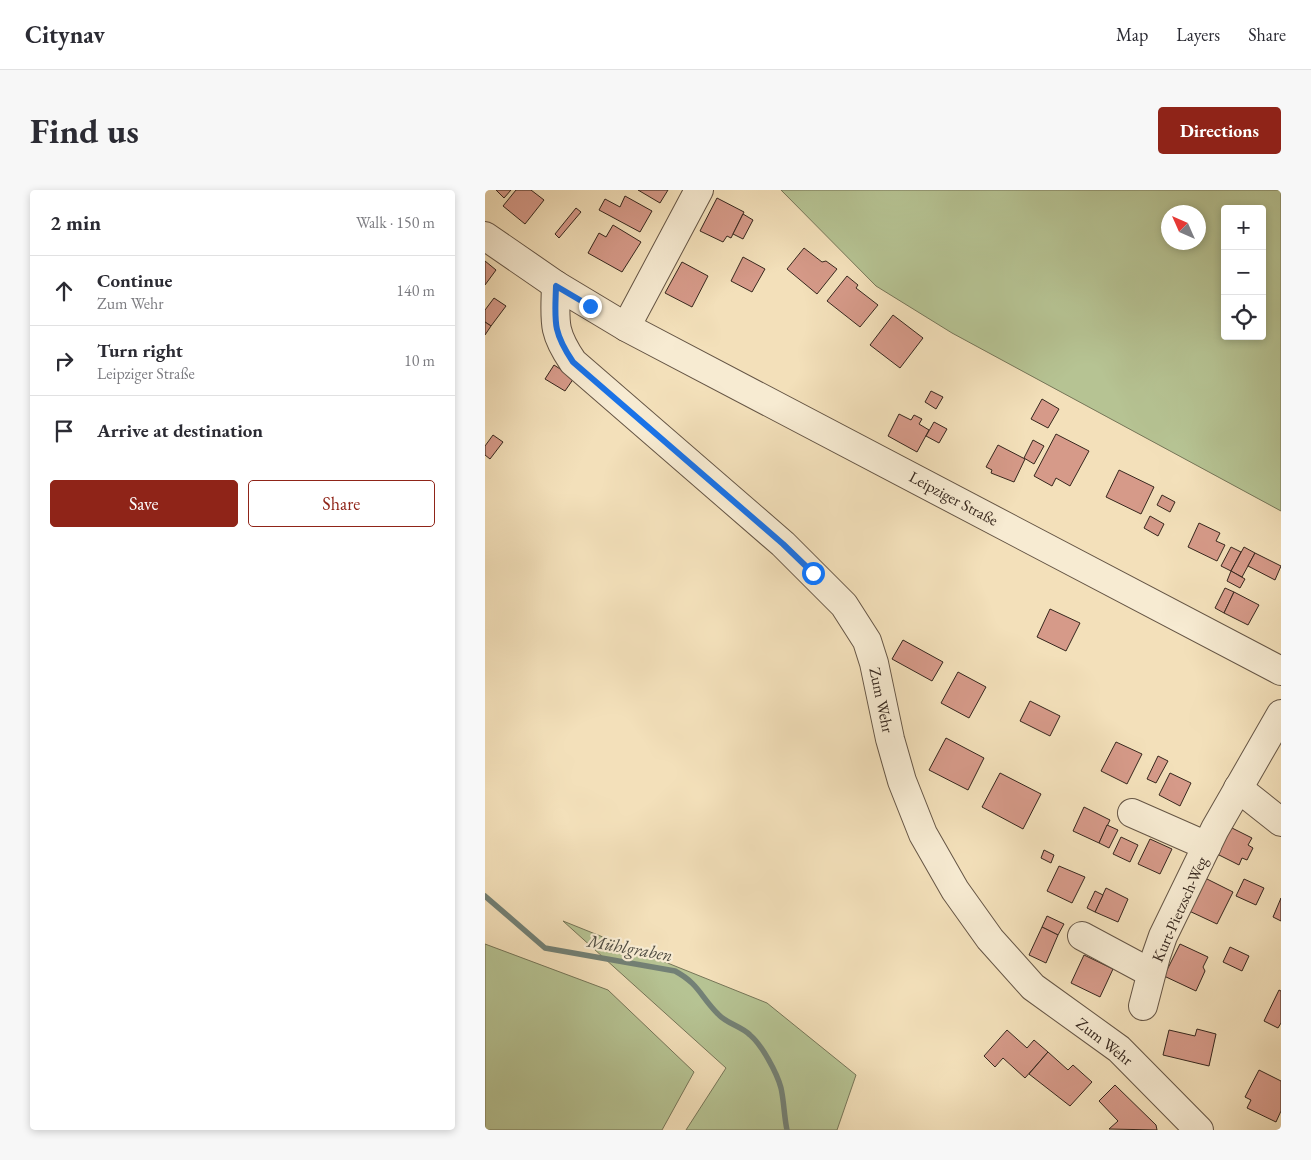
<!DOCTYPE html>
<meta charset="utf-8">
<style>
:root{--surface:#fff;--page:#f7f7f7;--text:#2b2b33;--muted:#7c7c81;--line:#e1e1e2;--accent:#8f2418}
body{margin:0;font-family:"EB Garamond",serif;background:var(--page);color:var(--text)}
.controls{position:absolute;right:15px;top:15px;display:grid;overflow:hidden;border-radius:5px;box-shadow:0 2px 8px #0003}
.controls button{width:45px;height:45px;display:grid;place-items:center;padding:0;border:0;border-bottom:1px solid var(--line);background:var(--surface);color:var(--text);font:25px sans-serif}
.compass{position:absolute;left:676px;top:15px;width:45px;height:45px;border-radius:50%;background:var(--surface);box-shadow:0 2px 8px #0003;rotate:315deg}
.stop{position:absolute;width:15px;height:15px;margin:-11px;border:4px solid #1a73e8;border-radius:50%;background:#fff}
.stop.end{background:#1a73e8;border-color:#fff;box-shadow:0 1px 5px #0008}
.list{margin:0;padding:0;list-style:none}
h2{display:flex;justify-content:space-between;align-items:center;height:65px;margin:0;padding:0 20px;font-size:21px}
h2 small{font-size:16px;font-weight:400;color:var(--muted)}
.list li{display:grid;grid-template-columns:32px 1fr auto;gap:15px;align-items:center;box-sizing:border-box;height:70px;padding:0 20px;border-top:1px solid var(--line)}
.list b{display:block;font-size:19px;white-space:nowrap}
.list p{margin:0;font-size:16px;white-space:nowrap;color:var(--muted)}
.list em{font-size:16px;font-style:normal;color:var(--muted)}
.actions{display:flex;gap:10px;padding:15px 20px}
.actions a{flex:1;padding:11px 0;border:1px solid var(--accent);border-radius:5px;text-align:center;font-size:18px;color:var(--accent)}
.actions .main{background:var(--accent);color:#fff}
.icon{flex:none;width:28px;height:28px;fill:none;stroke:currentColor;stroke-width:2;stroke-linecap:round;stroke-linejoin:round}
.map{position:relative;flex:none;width:796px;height:940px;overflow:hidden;border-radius:5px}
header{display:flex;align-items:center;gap:30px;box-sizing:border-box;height:70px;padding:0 25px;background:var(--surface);border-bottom:1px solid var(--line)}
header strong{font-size:24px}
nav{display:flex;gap:28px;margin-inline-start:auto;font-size:18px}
.intro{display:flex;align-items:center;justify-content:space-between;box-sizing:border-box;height:120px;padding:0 30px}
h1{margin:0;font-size:35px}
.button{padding:12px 22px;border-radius:5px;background:var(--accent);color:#fff;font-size:18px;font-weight:700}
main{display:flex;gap:30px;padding:0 30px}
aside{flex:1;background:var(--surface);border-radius:5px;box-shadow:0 2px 8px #0003}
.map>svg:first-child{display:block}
.green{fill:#b6c393;stroke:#767558;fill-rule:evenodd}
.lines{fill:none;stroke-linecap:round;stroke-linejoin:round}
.stream{stroke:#738176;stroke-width:5.5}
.building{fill:#d69a89;stroke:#36271e}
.minor-casing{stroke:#655545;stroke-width:30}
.minor{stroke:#f7ebd2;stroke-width:28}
.route{stroke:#1a73e8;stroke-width:6}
.labels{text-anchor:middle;stroke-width:4.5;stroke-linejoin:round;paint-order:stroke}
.street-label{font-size:16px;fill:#36271e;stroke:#f7ebd2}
.water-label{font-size:18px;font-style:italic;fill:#4f4c42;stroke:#f7ebd2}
</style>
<header>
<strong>Citynav</strong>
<nav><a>Map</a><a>Layers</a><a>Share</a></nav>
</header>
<div class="intro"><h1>Find us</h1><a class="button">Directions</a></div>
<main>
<aside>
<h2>2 min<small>Walk · 150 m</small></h2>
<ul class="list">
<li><svg class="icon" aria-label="ahead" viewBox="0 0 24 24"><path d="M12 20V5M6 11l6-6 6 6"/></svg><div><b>Continue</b><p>Zum Wehr</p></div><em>140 m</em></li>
<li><svg class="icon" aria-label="right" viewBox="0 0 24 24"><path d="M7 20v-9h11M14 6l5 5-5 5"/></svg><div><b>Turn right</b><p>Leipziger Straße</p></div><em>10 m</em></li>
<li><svg class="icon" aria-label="arrive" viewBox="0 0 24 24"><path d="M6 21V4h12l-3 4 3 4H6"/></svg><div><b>Arrive at destination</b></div></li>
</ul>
<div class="actions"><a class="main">Save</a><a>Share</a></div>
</aside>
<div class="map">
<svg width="796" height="940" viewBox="0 0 796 940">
<rect width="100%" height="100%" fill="#f3e0ba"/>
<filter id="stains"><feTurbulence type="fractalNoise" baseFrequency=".004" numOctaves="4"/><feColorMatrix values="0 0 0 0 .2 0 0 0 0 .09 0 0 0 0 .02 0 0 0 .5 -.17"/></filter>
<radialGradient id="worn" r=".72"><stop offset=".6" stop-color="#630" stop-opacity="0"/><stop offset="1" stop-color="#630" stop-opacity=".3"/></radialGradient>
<!-- green -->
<g class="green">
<path d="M296 0H796V321L467 143 391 96ZM740 19H777V146H740ZM684 22H714V52H684Z"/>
<polygon points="78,731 282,813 371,885 352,940 201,940 241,878"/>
<polygon points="0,754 123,800 209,882 177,940 0,940"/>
</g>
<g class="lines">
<!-- stream -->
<path class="stream" d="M0 706 60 758 190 781C214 794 215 806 233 824 242 834 256 836 265 845 277 855 292 883 296 898 299 911 299 926 302 940"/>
</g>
<!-- building -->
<g class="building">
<polygon points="11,0 26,0 19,8"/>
<polygon points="31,0 46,0 59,10 40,34 18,16"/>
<polygon points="153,0 183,0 175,13"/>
<polygon points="140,6 167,21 155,42 114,20 120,9 135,17"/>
<polygon points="232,8 259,22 246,48 242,46 238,52 215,41"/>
<polygon points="91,18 96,22 74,48 70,44"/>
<polygon points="258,24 268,30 258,49 248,44"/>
<polygon points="128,35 156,52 137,82 103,63 114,43 121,47"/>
<polygon points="319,58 337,72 341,71 352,79 332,104 302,79"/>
<polygon points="258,67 280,79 267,102 246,91"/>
<polygon points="0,71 11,80 0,95"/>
<polygon points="197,72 223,86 207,117 180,103"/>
<polygon points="362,86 373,95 371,98 393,115 375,137 342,111"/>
<polygon points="9,108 21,116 6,136 0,132 0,120"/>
<polygon points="408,125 438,148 415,178 385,155"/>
<polygon points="0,132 6,136 0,145"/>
<polygon points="69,175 89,188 80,201 60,189"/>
<polygon points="446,201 458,207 451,219 440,212"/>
<polygon points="557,209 574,219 563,238 546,229"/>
<polygon points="414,224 426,230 429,225 437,229 434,234 444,240 432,262 403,246"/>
<polygon points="449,232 462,239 454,253 441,246"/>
<polygon points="571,244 604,261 585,296 571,288 567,296 549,286"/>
<polygon points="8,245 18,252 5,269 0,265 0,256"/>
<polygon points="548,250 559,256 549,274 539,268"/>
<polygon points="513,255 540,269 529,292 506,283 507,280 501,277"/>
<polygon points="634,280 669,297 656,324 621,307"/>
<polygon points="677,305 690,312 685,322 672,315"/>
<polygon points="665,326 679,334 673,346 659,338"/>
<polygon points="714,333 735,343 731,351 740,355 732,371 703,357"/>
<polygon points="746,357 756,362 746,381 736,376"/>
<polygon points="759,357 770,363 757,387 746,381"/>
<polygon points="770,363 796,376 790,390 763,376"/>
<polygon points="746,381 760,389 755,398 742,391"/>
<polygon points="740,398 749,402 739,423 730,418"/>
<polygon points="749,402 774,415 763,435 739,423"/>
<polygon points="565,419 595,433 581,461 552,447"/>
<polygon points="418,450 458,472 447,491 407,469"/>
<polygon points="473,482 501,497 484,528 456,513"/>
<polygon points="545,511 575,526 565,546 535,531"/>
<polygon points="461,548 499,568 483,600 444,580"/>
<polygon points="631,552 657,564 642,594 616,581"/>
<polygon points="673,566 683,571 671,593 662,589"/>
<polygon points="515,583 556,604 538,639 497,617"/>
<polygon points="685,583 706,593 695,616 674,605"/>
<polygon points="599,617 625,630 614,653 588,641"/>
<polygon points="622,635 633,640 624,658 614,653"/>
<polygon points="745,637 767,648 763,655 768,658 762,670 757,668 754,675 732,664"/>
<polygon points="636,647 653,655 645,672 628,664"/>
<polygon points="665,649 687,659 675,684 653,674"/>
<polygon points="559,660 569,665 566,673 556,668"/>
<polygon points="574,676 600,687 587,713 562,701"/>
<polygon points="718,687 748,702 732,734 702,720"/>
<polygon points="759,689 779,698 771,715 751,706"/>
<polygon points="621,698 643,709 633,732 610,722"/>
<polygon points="610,701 618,705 610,722 602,718"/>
<polygon points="796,708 796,731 788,727"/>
<polygon points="562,726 579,734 573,745 557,737"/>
<polygon points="557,737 573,745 561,773 544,765"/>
<polygon points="695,754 723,767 718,777 720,781 711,801 679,786"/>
<polygon points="745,757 764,766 757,781 738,772"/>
<polygon points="599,765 628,779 615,807 586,793"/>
<polygon points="794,800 796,801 796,833 793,838 779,831"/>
<polygon points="712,839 731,844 724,876 678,865 684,840 710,846"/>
<polygon points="522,840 542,858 549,850 563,862 540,888 518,868 510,877 499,866"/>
<polygon points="563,862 583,880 588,875 607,892 585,916 544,884"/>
<polygon points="774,880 796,891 796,921 791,932 762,918 766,910 760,907"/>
<polygon points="630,895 671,935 672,940 624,939 633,931 614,911"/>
</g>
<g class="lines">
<!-- minor casing -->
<g class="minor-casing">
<g id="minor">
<polyline points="0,46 71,95 141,137 796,481"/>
<path d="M71 95C70 132 67 141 88 172L298 354 359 415 382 451 389 473 405 549 417 591 438 644 470 700 505 749 548 797 634 859 714 940"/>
<polyline points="141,137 214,0"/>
<polyline points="753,598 796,632"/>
<polyline points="647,623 722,656"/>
<polyline points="597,746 666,783"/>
<polyline points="658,816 671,766 678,746 730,639 796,524"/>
</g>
</g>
<!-- minor -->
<use href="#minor" class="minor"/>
</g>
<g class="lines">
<!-- route -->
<path class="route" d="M105 116 71 96C70 131 67 141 88 172L298 354 328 383"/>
</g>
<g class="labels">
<!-- street labels -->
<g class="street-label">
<text transform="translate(469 308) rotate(28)" y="6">Leipziger Straße</text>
<text transform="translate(397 510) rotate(78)" y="6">Zum Wehr</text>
<text transform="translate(694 719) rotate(-66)" y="6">Kurt-Pietzsch-Weg</text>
<text transform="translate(620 851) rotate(38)" y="6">Zum Wehr</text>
</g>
<!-- water labels -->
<g class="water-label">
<text transform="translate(145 758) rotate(10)" y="6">Mühlgraben</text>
</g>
</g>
<rect width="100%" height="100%" filter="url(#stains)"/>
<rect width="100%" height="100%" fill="url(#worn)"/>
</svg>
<div class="controls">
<button>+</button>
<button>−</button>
<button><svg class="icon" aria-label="locate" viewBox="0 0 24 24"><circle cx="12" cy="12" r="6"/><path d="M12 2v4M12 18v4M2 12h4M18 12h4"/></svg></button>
</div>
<svg class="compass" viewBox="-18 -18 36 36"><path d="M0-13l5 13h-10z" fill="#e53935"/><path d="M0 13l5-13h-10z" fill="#7c7c81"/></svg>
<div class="stop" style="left:328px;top:383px"></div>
<div class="stop end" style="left:105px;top:116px"></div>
</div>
</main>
